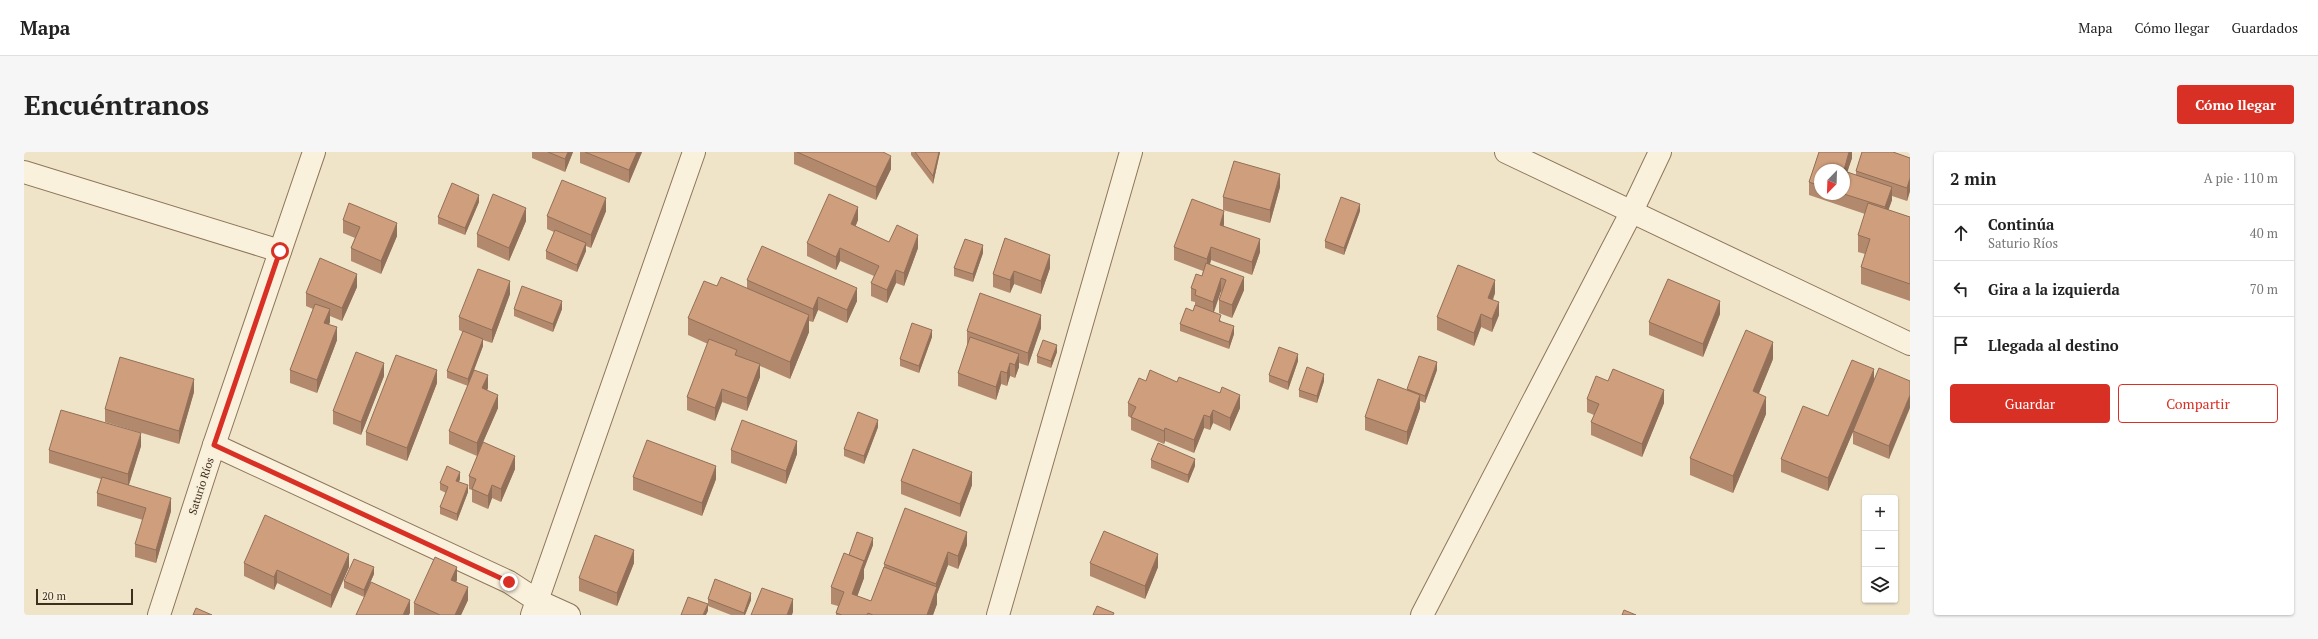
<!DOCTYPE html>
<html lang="es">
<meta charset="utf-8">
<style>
:root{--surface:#fff;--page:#f6f6f6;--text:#222;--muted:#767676;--line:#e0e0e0;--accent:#d93025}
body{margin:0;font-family:"PT Serif",serif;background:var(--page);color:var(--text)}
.controls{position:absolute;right:12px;bottom:12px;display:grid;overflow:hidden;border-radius:4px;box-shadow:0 1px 3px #0004}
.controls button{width:36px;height:36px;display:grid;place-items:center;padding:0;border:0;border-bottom:1px solid var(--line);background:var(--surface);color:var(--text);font:20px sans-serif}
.compass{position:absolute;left:1790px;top:12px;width:36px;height:36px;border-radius:50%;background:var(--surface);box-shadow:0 1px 3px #0004;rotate:203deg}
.scale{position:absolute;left:12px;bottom:10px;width:97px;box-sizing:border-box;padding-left:4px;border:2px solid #3d2e20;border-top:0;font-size:11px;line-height:14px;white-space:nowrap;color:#3d2e20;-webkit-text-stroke:3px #f7eed8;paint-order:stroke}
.stop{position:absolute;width:12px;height:12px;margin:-9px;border:3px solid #d93025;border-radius:50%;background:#fff}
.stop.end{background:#d93025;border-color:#fff;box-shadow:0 1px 4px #0008}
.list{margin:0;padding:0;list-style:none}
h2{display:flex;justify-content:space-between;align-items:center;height:52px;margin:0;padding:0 16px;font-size:17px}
h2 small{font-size:13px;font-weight:400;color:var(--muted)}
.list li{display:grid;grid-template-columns:26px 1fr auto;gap:12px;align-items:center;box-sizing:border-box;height:56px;padding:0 16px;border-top:1px solid var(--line)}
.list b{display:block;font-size:15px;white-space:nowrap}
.list p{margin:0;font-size:13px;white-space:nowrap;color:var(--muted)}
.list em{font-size:13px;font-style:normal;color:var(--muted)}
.actions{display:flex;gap:8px;padding:12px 16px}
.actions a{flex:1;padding:9px 0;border:1px solid var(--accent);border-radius:4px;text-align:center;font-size:14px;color:var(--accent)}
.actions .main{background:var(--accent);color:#fff}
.icon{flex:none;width:22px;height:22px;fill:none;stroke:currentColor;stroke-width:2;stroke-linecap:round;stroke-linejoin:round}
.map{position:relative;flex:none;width:1886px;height:463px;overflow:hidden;border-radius:4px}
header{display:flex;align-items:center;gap:24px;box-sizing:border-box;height:56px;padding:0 20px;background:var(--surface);border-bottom:1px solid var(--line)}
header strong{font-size:19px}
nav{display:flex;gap:22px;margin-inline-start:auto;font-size:14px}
.intro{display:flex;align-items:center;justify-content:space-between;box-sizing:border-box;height:96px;padding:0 24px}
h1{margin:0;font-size:28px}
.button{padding:10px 18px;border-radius:4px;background:var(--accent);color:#fff;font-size:14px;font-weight:700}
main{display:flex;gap:24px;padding:0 24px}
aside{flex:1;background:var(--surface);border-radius:4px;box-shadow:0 1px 3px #0004}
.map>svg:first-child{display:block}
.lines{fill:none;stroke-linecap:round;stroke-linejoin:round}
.minor-casing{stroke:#8d765c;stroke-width:24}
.minor{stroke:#faf1dc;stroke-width:22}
.wall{fill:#b2896c;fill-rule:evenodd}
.shaded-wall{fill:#916f58}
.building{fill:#cf9f7d;stroke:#916f58}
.route{stroke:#d93025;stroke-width:5}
.labels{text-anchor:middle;stroke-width:3;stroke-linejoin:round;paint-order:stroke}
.street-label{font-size:11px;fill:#3d2e20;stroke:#f7eed8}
</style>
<header>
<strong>Mapa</strong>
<nav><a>Mapa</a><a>Cómo llegar</a><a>Guardados</a></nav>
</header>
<div class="intro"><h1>Encuéntranos</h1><a class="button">Cómo llegar</a></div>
<main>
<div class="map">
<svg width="1886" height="463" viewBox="0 0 1886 463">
<rect width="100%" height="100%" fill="#f0e4c8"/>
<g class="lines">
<!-- minor casing -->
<g class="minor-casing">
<g id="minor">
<polyline points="1482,0 1886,192"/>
<polyline points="0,20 256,99"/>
<polyline points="190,293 485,430 514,449 545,463"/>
<polyline points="135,463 190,293 290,0"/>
<polyline points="508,463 670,0"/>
<polyline points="974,463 1107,0"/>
<polyline points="1398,463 1608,59 1636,0"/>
</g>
</g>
<!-- minor -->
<use href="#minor" class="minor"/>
</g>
<!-- wall -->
<g class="wall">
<polygon points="508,0 549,0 541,20 508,6"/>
<polygon points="556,0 618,0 605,31 556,11"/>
<polygon points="770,0 859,0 867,17 852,48 770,12"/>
<polygon points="887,0 916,0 909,32 887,3"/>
<path d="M1795 0H1828V6L1823 20 1832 23V19L1838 0H1869L1886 6V39L1883 49 1868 44V48L1864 58 1886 65V149L1837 132V115L1841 102 1834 100V83L1841 62 1785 43V30ZM1796 18H1820V42H1796Z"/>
<polygon points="1256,35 1246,71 1199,58 1199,45"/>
<polygon points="455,50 441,83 414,72 414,65"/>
<polygon points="582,59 567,96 562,94 562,99 553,120 522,107 522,99 530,80 523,77 523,64"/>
<polygon points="1336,59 1320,103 1301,96 1301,89"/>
<polygon points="319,68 373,84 357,122 327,109 327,96 331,86 319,81"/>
<polygon points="834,68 831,75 865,90 894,96 880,134 872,131 863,151 847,144 847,131 850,124 816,109 812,118 783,104 783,91"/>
<polygon points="502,69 485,109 453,95 453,82"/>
<polygon points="1200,72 1200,74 1236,100 1228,123 1187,108 1186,113 1220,138 1208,166 1195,161 1195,148 1198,140 1197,139 1189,160 1197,169 1210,182 1205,197 1156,179 1156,172 1169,159 1171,154 1171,150 1167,149 1167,136 1178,124 1179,119 1150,108 1150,95"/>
<polygon points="981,86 1026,116 1017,142 990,132 986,141 969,135 969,122"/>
<polygon points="959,101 949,130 930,124 930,116"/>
<polygon points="723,128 833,149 823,171 794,158 789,170 785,169 785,180 766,227 736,214 736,225 723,259 698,250 691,269 663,258 663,245 684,192 664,183 664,166 693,134 723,137"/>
<polygon points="333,135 318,169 306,164 306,170 305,172 313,188 293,241 266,231 266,218 289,157 282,154 282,141"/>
<polygon points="1471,141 1469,148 1475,163 1468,180 1457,175 1450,194 1413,178 1413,165"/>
<polygon points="486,142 468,191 459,188 459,194 450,218 464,236 463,238 474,256 459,290 491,317 477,350 468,346 464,357 448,350 448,338 445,337 445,324 453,304 425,292 425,279 444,234 423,226 423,219 439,180 435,178 435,165"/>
<polygon points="490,157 538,157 529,180 490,164"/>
<polygon points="1696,162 1679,205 1625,183 1625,170"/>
<polygon points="1017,176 1004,214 995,211 995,215 991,226 986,224 983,234 977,232 972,248 934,234 934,221 944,193 943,192 943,179"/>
<polygon points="908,185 895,221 876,214 876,207"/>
<polygon points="1033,200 1027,216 1013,211 1013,204"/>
<polygon points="1749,207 1735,241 1742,262 1709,341 1666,323 1666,306"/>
<polygon points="1274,209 1264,238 1245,230 1245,223"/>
<polygon points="1413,218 1401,251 1396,249 1396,256 1383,293 1341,278 1341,265 1383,238 1383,237"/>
<polygon points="360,224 337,283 309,272 309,259"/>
<polygon points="1122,229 1216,256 1206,279 1189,271 1186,278 1180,276 1170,301 1141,289 1140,292 1107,278 1107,266 1104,264 1104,251"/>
<polygon points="1300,229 1293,251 1275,245 1275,238"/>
<polygon points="1584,229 1640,251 1618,305 1567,283 1567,270 1570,263 1563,260 1563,247"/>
<polygon points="1850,229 1886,229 1865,307 1829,292 1829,280 1804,339 1757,320 1757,307 1804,264"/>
<polygon points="413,231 383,309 342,293 342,280"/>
<polygon points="170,240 155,292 81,270 81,257"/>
<polygon points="854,275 840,312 820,304 820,297"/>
<polygon points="117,294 105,333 147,359 132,411 111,405 111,392 119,368 73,354 73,341 77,327 25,311 25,298"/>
<polygon points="707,298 773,302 762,332 707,311"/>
<polygon points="1127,308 1171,314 1164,331 1127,316"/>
<polygon points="609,325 692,327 678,364 609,338"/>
<polygon points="436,327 435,330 444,340 433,369 416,362 416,355 422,341 416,338 416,331"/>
<polygon points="877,329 948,333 936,365 877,342"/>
<polygon points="849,393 840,417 840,426 833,444 847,449 860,415 860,412 943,393 934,417 924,413 913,442 913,452 909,463 812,463 812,461 814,454 807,452 807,435 825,403"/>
<polygon points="220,411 325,415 307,456 253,431 250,438 220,424"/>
<polygon points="610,411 593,454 555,439 555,426"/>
<polygon points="1066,411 1134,415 1121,447 1066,424"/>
<polygon points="350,422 340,445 320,436 320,429"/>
<polygon points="433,428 432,430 444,448 437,463 390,463 390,451"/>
<polygon points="684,447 727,448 721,463 707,463 684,454"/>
</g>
<!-- shaded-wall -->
<g class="shaded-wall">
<polygon points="544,0 549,0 541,20 541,7"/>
<polygon points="613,0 618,0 605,31 605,18"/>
<polygon points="915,0 916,0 909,32 909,24"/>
<polygon points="1825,0 1828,0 1828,6 1820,30 1820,18"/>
<polygon points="867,4 867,17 852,48 852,35"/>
<polygon points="1256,22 1256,35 1246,71 1246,58"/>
<polygon points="1886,26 1886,39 1883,49 1883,36"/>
<polygon points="1868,35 1868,48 1861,68 1861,55"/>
<polygon points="455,43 455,50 441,83 441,76"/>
<polygon points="582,46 582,59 567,96 567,83"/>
<polygon points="1336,52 1336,59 1320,103 1320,96"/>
<polygon points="834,55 834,68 827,85 827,72"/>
<polygon points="502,56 502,69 485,109 485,96"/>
<polygon points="1200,59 1200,72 1196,86 1196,73"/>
<polygon points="373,71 373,84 357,122 357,109"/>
<polygon points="894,83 894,96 880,134 880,121"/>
<polygon points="1236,87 1236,100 1228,123 1228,110"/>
<polygon points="562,91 562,99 553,120 553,113"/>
<polygon points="959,93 959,101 949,130 949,122"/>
<polygon points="1187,95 1187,108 1183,120 1183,107"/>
<polygon points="816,96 816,109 812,118 812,105"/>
<polygon points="1026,103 1026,116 1017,142 1017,129"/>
<polygon points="872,118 872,131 863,151 863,138"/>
<polygon points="990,119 990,132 986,141 986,128"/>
<polygon points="333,122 333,135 318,169 318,156"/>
<polygon points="1220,125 1220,138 1208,166 1208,153"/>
<polygon points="1197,126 1197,139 1189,163 1189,150"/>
<polygon points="1471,128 1471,141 1464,159 1464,146"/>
<polygon points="486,129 486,142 468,191 468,178"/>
<polygon points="833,136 833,149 823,171 823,158"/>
<polygon points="794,145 794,158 789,170 789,157"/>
<polygon points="538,149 538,157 529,180 529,172"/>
<polygon points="1696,149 1696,162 1679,205 1679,192"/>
<polygon points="1475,150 1475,163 1468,180 1468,167"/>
<polygon points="306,157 306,170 300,184 300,171"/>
<polygon points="1457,162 1457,175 1450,194 1450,181"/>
<polygon points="785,163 785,180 766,227 766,210"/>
<polygon points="1017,163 1017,176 1004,214 1004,201"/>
<polygon points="1210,174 1210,182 1205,197 1205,190"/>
<polygon points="313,175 313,188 293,241 293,228"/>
<polygon points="908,178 908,185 895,221 895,214"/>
<polygon points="459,187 459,194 444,234 444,227"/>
<polygon points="1749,190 1749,207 1729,256 1729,239"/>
<polygon points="1033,193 1033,200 1027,216 1027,209"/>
<polygon points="995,202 995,215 991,226 991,213"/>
<polygon points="1274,202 1274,209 1264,238 1264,230"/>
<polygon points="1413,210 1413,218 1401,251 1401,244"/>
<polygon points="360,211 360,224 337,283 337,270"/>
<polygon points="986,211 986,224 983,234 983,221"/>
<polygon points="736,212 736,225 723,259 723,246"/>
<polygon points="1850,217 1850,230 1804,339 1804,326"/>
<polygon points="413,218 413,231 383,309 383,296"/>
<polygon points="977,219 977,232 972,248 972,235"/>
<polygon points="1300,222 1300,229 1293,251 1293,244"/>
<polygon points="464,223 464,236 458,249 458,236"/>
<polygon points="170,227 170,240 155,292 155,279"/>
<polygon points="698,237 698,250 691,269 691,256"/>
<polygon points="1640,238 1640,251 1618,305 1618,292"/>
<polygon points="474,243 474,256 453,304 453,291"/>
<polygon points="1216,243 1216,256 1206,279 1206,266"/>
<polygon points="1396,243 1396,256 1383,293 1383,280"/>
<polygon points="1886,243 1886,256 1865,307 1865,294"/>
<polygon points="1742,245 1742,262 1709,341 1709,324"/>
<polygon points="1189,258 1189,271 1186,278 1186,265"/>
<polygon points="1180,263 1180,276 1170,301 1170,288"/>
<polygon points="854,268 854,275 840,312 840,304"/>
<polygon points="1141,276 1141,289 1140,292 1140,279"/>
<polygon points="117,281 117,294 104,335 104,322"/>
<polygon points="773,289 773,302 762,332 762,319"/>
<polygon points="491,304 491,317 477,350 477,337"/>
<polygon points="1171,307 1171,314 1164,331 1164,323"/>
<polygon points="692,314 692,327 678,364 678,351"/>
<polygon points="436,320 436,327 432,336 432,329"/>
<polygon points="948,320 948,333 936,365 936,352"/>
<polygon points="444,333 444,340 433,369 433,362"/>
<polygon points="468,333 468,346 464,357 464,344"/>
<polygon points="147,346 147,359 132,411 132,398"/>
<polygon points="943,380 943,393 934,417 934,404"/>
<polygon points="849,386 849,393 840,417 840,426 828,459 828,442"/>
<polygon points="610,398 610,411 593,454 593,441"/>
<polygon points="924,400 924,413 913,442 913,452 909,463 903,463 912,438 912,432"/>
<polygon points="325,402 325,415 307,456 307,443"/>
<polygon points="1134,402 1134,415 1121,447 1121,434"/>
<polygon points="350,415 350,422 340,445 340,438"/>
<polygon points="433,415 433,428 427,441 427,428"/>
<polygon points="253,418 253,431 250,438 250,425"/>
<polygon points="444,435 444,448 437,463 431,463"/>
<polygon points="727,441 727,448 721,463 720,463 720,461"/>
<polygon points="769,447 769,460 768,463 763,463"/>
<polygon points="386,448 386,461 385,463 379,463"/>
<polygon points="684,452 684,459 682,463 679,463"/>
</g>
<!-- building -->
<g class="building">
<polygon points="524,0 544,0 541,7"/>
<polygon points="561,0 613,0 605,18"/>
<polygon points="773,0 859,0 867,4 852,35"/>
<polygon points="891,0 915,0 909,24"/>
<polygon points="1795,0 1825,0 1820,18 1796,18 1796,34 1785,30"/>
<polygon points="1838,0 1869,0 1886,6 1886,26 1883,36 1832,19"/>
<polygon points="1210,9 1256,22 1246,58 1199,45"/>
<polygon points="1820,19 1868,35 1861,55 1820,42"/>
<polygon points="538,28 582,46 567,83 523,64"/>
<polygon points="428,31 455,43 441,76 414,65"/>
<polygon points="469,42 502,56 485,96 453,82"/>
<polygon points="805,42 834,55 827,72 865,90 873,73 894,83 880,121 872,118 863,138 847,131 855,114 816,96 812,105 783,91"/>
<polygon points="1317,45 1336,52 1320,96 1301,89"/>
<polygon points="1168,47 1200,59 1196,73 1236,87 1228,110 1187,95 1183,107 1150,95"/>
<polygon points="325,51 373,71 357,109 327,96 336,75 319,68"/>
<polygon points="1844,51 1886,65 1886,132 1837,115 1846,87 1834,83"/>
<polygon points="531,78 562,91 553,113 522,99"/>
<polygon points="981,86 1026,103 1017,129 990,119 986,128 969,122"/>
<polygon points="941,87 959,93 949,122 930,116"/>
<polygon points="738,94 833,136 823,158 794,145 789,157 723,128"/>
<polygon points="296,106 333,122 318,156 282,141"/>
<polygon points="1182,111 1220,125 1208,153 1195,148 1202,128 1197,126 1189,150 1171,143 1172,138 1167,136 1172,122 1178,124"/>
<polygon points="1434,113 1471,128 1464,146 1475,150 1468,167 1457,162 1450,181 1413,165"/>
<polygon points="454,117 486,129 468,178 435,165"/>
<polygon points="697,125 785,163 766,210 664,166 680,129 693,134"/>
<polygon points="1644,127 1696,149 1679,192 1625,170"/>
<polygon points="498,134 538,149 529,172 490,157"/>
<polygon points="956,141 1017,163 1004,201 943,179"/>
<polygon points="291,152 306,157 300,171 313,175 293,228 266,218"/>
<polygon points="1171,153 1197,163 1195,169 1210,174 1205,190 1156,172 1162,156 1169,159"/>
<polygon points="888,171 908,178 895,214 876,207"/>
<polygon points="1722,178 1749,190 1729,239 1742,245 1709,324 1666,306"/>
<polygon points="439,179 459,187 444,227 423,219"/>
<polygon points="946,185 995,202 991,213 986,211 983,221 977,219 972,235 934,221"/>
<polygon points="685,187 713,198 711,203 736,212 723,246 698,237 691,256 663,245"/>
<polygon points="1019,188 1033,193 1027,209 1013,204"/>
<polygon points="1255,195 1274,202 1264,230 1245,223"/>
<polygon points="332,200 360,211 337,270 309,259"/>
<polygon points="372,203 413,218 383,296 342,280"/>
<polygon points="1395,204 1413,210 1401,244 1383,237"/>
<polygon points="96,205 170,227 155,279 81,257"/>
<polygon points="1828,208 1850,217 1804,326 1757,307 1779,254 1804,264"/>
<polygon points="1283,215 1300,222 1293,244 1275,238"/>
<polygon points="1855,216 1886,229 1886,243 1865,294 1829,279"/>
<polygon points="1589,217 1640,238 1618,292 1567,270 1575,252 1563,247 1572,224 1584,229"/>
<polygon points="450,218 464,223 458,236 474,243 453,291 425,279"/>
<polygon points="1126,218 1153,230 1155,225 1196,241 1198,235 1216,243 1206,266 1189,258 1186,265 1180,263 1170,288 1141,276 1140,279 1107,265 1112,255 1104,251 1115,226 1122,229"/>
<polygon points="1354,227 1396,243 1383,280 1341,265"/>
<polygon points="37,258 117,281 104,322 25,298"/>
<polygon points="834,260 854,268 840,304 820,297"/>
<polygon points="718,268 773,289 762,319 707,298"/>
<polygon points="623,288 692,314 678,351 609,325"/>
<polygon points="459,290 491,304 477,337 468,333 464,344 448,337 452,327 445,324"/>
<polygon points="1134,291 1171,307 1164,323 1127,308"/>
<polygon points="889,297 948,320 936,352 877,329"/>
<polygon points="423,314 436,320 432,329 444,333 433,362 416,355 424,335 416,331"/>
<polygon points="78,325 147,346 132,398 111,392 122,356 73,341"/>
<polygon points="881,356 943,380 934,404 924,400 912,432 860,412"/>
<polygon points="241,363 325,402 307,443 253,418 250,425 220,411"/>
<polygon points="1080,379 1134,402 1121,434 1066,411"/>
<polygon points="833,380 849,386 840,410 840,409 825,403"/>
<polygon points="571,383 610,398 593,441 555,426"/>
<polygon points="820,401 840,409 828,442 847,449 860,415 913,435 903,463 849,463 844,461 843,463 818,463 812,461 820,440 807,435"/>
<polygon points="411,405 433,415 427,428 444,435 431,463 416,463 390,451"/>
<polygon points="330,407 350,415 340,438 320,429"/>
<polygon points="691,427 727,441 720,461 684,447"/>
<polygon points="347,430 386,448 379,463 332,463"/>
<polygon points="738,436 769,447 763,463 727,463"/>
<polygon points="664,445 684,452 679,463 657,463"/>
<polygon points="1073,454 1090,461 1089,463 1069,463"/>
<polygon points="172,456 188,463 169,463"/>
<polygon points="1600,458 1612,463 1598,463"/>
</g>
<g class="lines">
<!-- route -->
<polyline class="route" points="256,99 190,293 485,430"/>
</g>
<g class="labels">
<!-- street labels -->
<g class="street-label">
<text transform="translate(177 334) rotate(-72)" y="4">Saturio Ríos</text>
</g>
</g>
</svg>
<div class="controls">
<button>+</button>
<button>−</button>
<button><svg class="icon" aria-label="layers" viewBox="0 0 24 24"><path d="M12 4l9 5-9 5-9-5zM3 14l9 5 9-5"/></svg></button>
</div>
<svg class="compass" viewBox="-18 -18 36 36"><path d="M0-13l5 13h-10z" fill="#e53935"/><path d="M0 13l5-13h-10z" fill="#767676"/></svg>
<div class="scale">20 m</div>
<div class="stop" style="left:256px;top:99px"></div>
<div class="stop end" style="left:485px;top:430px"></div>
</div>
<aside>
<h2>2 min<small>A pie · 110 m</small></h2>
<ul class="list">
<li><svg class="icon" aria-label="ahead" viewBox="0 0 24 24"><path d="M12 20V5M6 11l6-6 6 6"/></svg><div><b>Continúa</b><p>Saturio Ríos</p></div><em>40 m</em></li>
<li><svg class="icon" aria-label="left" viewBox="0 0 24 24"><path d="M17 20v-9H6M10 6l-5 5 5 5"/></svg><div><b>Gira a la izquierda</b></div><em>70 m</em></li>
<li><svg class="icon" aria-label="arrive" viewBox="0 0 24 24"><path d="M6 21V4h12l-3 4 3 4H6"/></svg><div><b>Llegada al destino</b></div></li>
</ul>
<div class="actions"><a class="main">Guardar</a><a>Compartir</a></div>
</aside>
</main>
